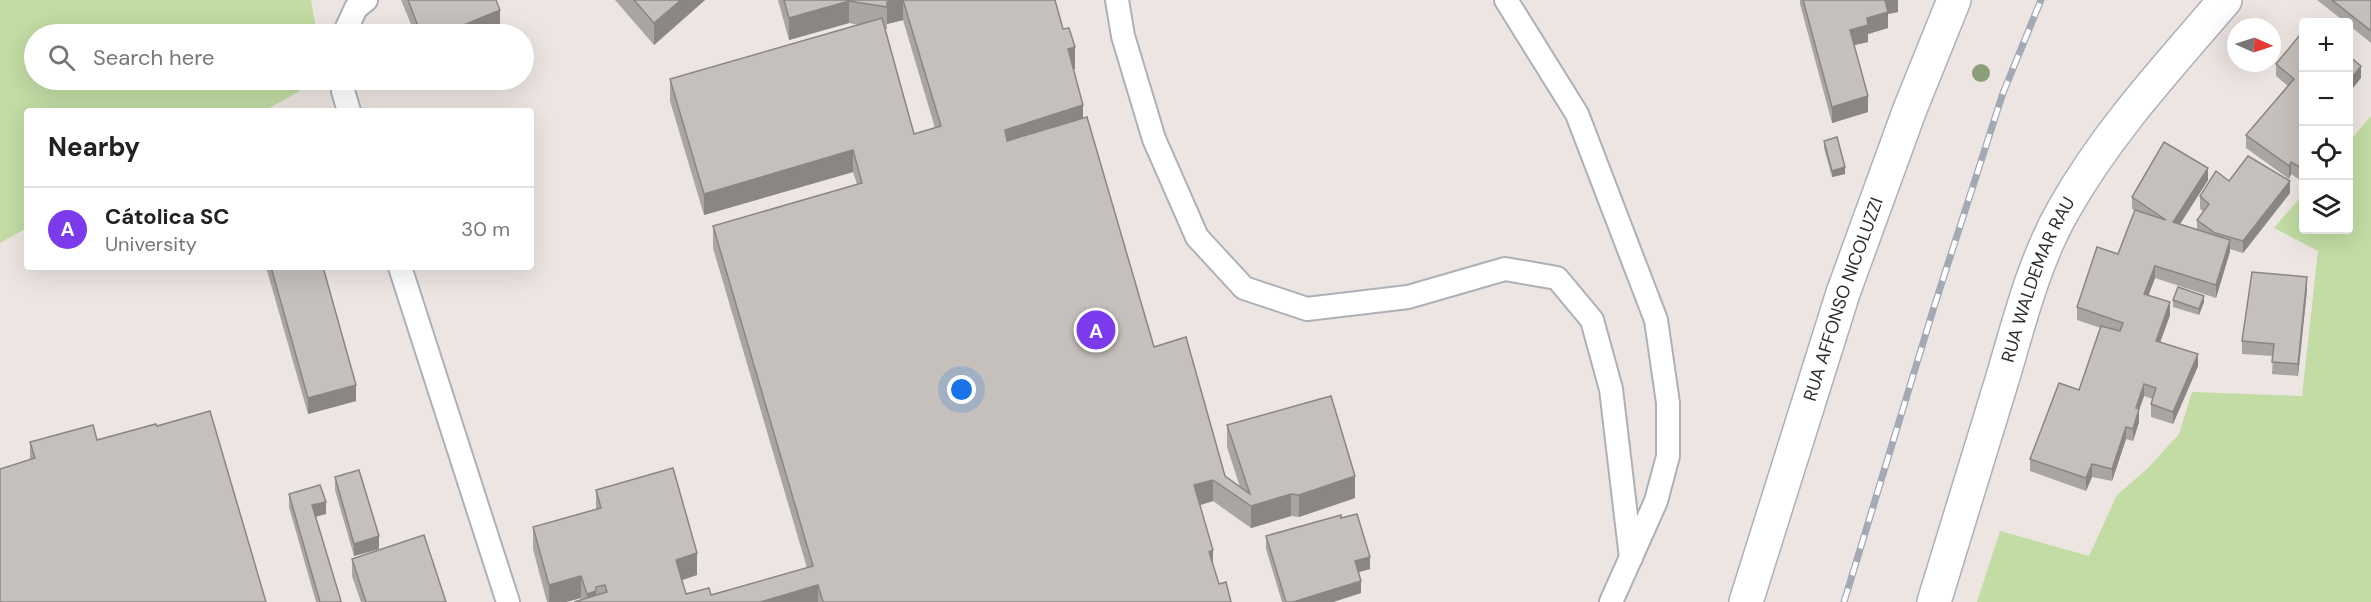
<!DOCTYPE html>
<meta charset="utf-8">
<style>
:root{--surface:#fff;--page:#f2f2f2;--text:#222;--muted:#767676;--line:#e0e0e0;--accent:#7c3aed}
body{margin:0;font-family:"DM Sans",sans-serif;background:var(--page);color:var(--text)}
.controls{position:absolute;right:18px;top:18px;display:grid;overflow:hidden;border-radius:6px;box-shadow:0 6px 24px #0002}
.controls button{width:54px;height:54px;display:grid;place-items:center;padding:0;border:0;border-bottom:2px solid var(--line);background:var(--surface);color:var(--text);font:30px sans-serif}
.compass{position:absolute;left:2227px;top:18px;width:54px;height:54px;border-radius:50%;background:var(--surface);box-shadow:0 6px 24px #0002;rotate:93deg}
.you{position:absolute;left:962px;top:390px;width:21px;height:21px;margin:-15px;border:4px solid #fff;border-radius:50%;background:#1a73e8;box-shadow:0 0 0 9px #1a73e833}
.badge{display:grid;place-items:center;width:39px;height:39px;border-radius:50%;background:var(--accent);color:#fff;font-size:20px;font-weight:700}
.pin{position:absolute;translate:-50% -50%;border:3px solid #fff;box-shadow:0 2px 6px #0006}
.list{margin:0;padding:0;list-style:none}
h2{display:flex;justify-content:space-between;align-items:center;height:78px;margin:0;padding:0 24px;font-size:26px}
h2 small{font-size:20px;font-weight:400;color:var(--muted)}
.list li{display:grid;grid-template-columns:39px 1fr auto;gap:18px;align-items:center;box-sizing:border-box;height:84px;padding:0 24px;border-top:2px solid var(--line)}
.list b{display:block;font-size:22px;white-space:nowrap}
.list p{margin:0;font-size:20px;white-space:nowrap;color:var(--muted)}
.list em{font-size:20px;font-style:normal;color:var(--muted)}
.icon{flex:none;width:33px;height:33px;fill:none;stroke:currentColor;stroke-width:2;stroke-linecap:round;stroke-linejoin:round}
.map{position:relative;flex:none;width:2371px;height:602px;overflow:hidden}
.search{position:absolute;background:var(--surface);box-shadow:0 6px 24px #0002;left:24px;top:24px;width:510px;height:66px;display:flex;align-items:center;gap:15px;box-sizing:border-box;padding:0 21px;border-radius:33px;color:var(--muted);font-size:22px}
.panel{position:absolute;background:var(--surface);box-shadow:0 6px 24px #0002;left:24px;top:108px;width:510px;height:162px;border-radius:6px}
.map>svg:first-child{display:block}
.green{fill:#c2dca4}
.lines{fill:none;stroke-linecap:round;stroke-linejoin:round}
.lane-casing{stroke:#adb1b7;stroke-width:26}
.secondary-casing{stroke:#adb1b7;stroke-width:36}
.lane{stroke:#fff;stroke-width:22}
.secondary{stroke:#fff;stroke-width:33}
.rail-casing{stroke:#a4aab5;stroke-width:7}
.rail{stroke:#fff;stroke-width:4.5;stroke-dasharray:14;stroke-linecap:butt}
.tree{fill:#8c9e79}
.wall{fill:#a9a5a2;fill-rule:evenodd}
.shaded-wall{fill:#8a8684}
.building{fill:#c5c0bc;stroke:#8a8684;stroke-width:1.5}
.labels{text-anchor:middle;stroke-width:4.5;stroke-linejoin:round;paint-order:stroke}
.street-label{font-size:18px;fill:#2d2d2d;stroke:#fff}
</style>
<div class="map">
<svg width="2371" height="602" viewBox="0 0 2371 602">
<rect width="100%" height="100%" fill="#ece5e1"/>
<!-- green -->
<g class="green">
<polygon points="0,0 311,0 317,34 34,34 34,80 319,80 264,111 27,111 27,228 0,243"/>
<polygon points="2371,116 2371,602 1977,602 2000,531 2089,556 2117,495 2147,469 2179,434 2192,392 2302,396 2318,251 2274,228 2303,194 2304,230 2348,230 2349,142"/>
</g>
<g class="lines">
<!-- lane casing -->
<g class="lane-casing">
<g id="lane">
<polyline points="1117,0 1123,36 1154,139 1197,237 1244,288 1307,309 1408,297 1505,269 1557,278 1592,320 1611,389 1631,558"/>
<polyline points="1506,0 1577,114 1656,320 1668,403 1668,456 1656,501 1611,602"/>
<polyline points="344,34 356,8 366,0"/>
<polyline points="342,80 343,91 349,111"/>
<polyline points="400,267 508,602"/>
</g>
</g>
<!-- secondary casing -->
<g class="secondary-casing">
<g id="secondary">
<path id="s1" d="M1746 602 1843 293 1910 109 1954 0"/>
<path id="s2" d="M1934 602C1957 528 1979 454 2002 380 2019 323 2034 261 2064 209 2108 131 2168 67 2225 0"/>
</g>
</g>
<!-- lane -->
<use href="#lane" class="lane"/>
<!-- secondary -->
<use href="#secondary" class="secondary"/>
<!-- rail casing -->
<g class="rail-casing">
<polyline id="rail" points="1844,602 1934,307 2003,93 2041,0"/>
</g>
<!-- rail -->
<use href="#rail" class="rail"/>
</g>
<!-- trees -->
<circle class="tree" cx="1981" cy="73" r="9"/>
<!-- wall -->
<g class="wall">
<polygon points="401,0 496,0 500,27 482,34 415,34"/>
<polygon points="615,0 705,0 654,45"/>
<path d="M778 0H1055L1075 69H1073L1083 118 1154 347 1225 476 1240 487 1227 447V425L1355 498 1299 517 1291 516 1251 528 1213 501 1200 505 1213 566 1219 584 1231 602H574L582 600 581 598 566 602H547L533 549V527L596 509V490L697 575 682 580 686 594 711 595 807 568 713 248V226L857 184 853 172 704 215 670 101V79L858 25 849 23 789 40ZM903 20 935 128 914 134 885 29H887V24Z"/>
<polygon points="1800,0 1898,0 1898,12 1888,14 1888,28 1868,34 1868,42 1854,45 1868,112 1832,123 1800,4"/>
<polygon points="2317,0 2371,0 2371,43 2349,25 2349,22 2345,22"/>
<polygon points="2304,30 2304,181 2303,182 2291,174 2289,179 2246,148 2246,135 2288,86 2276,76 2276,64"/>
<polygon points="1824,141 1845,174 1832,177 1824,148"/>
<polygon points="2208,180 2180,224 2197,230 2197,220 2204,212 2200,209 2200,196 2229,181 2290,193 2243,253 2230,249 2216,298 2155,278 2148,296 2170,315 2160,342 2198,366 2173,424 2151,417 2151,404 2153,399 2144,396 2139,410 2139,422 2133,441 2126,439 2112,481 2092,477 2086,491 2030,471 2030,459 2079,390 2101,328 2077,320 2077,307 2118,254 2135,211 2132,209 2132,197"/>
<polygon points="266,267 323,267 356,401 308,414"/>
<polygon points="2307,290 2298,376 2272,374 2273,356 2242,354 2242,341"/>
<polygon points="2173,300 2204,302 2199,315 2173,307"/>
<polygon points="157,426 30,460 30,442 97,440"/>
<polygon points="335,477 379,549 354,556 335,490"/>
<polygon points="289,494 326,514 316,517 341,602 316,602 289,507"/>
<polygon points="1341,518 1370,569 1359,572 1361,593 1333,602 1282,602 1266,549 1266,536"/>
<polygon points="352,559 446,602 361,602 352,576"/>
</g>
<!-- shaded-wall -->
<g class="shaded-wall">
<polygon points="681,0 705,0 654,45 654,23"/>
<polygon points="896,0 903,0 903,20 887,24 887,2"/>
<polygon points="1885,0 1898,0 1898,12 1888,14 1888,28 1868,34 1868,42 1850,46 1850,30 1867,18"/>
<polygon points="849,1 849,23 789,40 789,18"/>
<polygon points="500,10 500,27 482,34 442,34"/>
<polygon points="1075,47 1075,69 1068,71 1068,49"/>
<polygon points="2361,66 2361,78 2349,93 2349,81"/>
<polygon points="1868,96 1868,112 1832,123 1832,107"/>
<polygon points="1083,105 1083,127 1005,152 1005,130"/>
<polygon points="853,150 853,172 704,215 704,194"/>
<polygon points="2291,162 2291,174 2289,179 2289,166"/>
<polygon points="1845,167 1845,174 1832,177 1832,171"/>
<polygon points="2208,168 2208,180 2173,235 2173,222"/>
<polygon points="2290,181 2290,193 2243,253 2243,241"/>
<polygon points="2230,240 2230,252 2216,298 2216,285"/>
<polygon points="2155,266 2155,278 2144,307 2144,294"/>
<polygon points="2307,277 2307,290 2298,376 2298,364"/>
<polygon points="2204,296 2204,302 2199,315 2199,309"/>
<polygon points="2170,302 2170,315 2156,354 2156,341"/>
<polygon points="2198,354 2198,366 2173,424 2173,412"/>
<polygon points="2144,384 2144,396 2139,410 2139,422 2133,441 2133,429 2136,408"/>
<polygon points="356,385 356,401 308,414 308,398"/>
<polygon points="2126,427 2126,439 2112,481 2112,469"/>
<polygon points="2092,464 2092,477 2086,491 2086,478"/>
<polygon points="1355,476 1355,498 1299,517 1299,495"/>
<polygon points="1213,480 1213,501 1194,507 1194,485"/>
<polygon points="1291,494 1291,516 1251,528 1251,506"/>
<polygon points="326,502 326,514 312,517 312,505"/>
<polygon points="379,536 379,549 354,556 354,544"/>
<polygon points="1213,550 1213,572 1209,552"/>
<polygon points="697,553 697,575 676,582 676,560"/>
<polygon points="1370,557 1370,569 1355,573 1355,561"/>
<polygon points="581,576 581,598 566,602 549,602 549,585"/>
<polygon points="1361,581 1361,593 1333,602 1293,602"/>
<polygon points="818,585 818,602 760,602"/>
<polygon points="596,591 596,602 587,602 587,594"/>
</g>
<!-- building -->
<g class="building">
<polygon points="408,0 496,0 500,10 442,34 421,34"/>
<polygon points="634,0 681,0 654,23"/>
<polygon points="784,0 896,0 887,2 887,7 849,1 789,18"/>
<polygon points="903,0 1055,0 1063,29 1069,28 1075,47 1068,49 1083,105 1005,130 1007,141 1087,117 1154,347 1186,337 1225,476 1250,494 1227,425 1331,396 1355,476 1299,495 1291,494 1251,506 1213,480 1194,485 1213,550 1209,552 1219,584 1226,582 1231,602 823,602 818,585 760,602 574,602 607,592 605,585 596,587 596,591 587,594 581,576 549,585 533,527 601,508 596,490 673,468 697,553 676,560 686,594 709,588 711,595 813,566 713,226 862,183 853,150 704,194 670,79 882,18 914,134 941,126"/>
<polygon points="1803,0 1885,0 1888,12 1867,18 1868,25 1850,30 1868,96 1832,107"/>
<polygon points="2332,0 2371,0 2371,31"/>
<polygon points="2304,30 2304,169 2303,169 2291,162 2289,166 2246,135 2294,79 2276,64"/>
<polygon points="2349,56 2361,66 2349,81"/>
<polygon points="1837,137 1845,167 1832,171 1824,141"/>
<polygon points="2164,142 2208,168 2173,222 2230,240 2216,285 2155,266 2144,294 2170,302 2156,341 2198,354 2173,412 2151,404 2156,388 2144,384 2136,408 2139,409 2133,429 2126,427 2112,469 2092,464 2086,478 2030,459 2059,383 2079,390 2101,326 2120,331 2123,323 2077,307 2097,247 2118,254 2135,210 2166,220 2132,197"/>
<polygon points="2248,156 2290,181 2243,241 2215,233 2197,220 2209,204 2200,196 2216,171 2229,181"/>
<polygon points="271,267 323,267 356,385 308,398"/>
<polygon points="2252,272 2307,277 2298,364 2272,362 2274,344 2242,341"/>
<polygon points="2178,287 2204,296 2199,309 2173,300"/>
<polygon points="210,411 266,602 0,602 0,469 35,458 30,442 93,425 97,440 156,424 157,426"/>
<polygon points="359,470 379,536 354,544 335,477"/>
<polygon points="320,485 326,502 312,505 341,601 340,602 320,602 289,494"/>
<polygon points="1357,514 1370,557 1355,561 1361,581 1293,602 1286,602 1266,536 1341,515 1341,518"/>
<polygon points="424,535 446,602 366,602 352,559"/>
</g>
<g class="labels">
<!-- street labels -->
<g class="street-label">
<text dy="6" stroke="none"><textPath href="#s2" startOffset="339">RUA WALDEMAR RAU</textPath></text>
<text dy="6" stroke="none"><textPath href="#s1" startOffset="318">RUA AFFONSO NICOLUZZI</textPath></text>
</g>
</g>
</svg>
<div class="controls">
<button>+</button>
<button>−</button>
<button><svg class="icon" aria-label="locate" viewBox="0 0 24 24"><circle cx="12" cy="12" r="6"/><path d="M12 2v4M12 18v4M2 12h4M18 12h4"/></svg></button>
<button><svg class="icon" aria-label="layers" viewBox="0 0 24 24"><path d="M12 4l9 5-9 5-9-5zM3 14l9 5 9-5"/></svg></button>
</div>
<svg class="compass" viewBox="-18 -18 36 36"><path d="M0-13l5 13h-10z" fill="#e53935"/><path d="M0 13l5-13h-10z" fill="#767676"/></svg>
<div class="you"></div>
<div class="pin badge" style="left:1096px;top:330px">A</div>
<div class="search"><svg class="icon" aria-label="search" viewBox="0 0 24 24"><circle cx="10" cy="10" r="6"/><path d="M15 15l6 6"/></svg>Search here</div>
<section class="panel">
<h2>Nearby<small></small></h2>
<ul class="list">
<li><span class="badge">A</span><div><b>Cátolica SC</b><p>University</p></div><em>30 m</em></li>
</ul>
</section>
</div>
